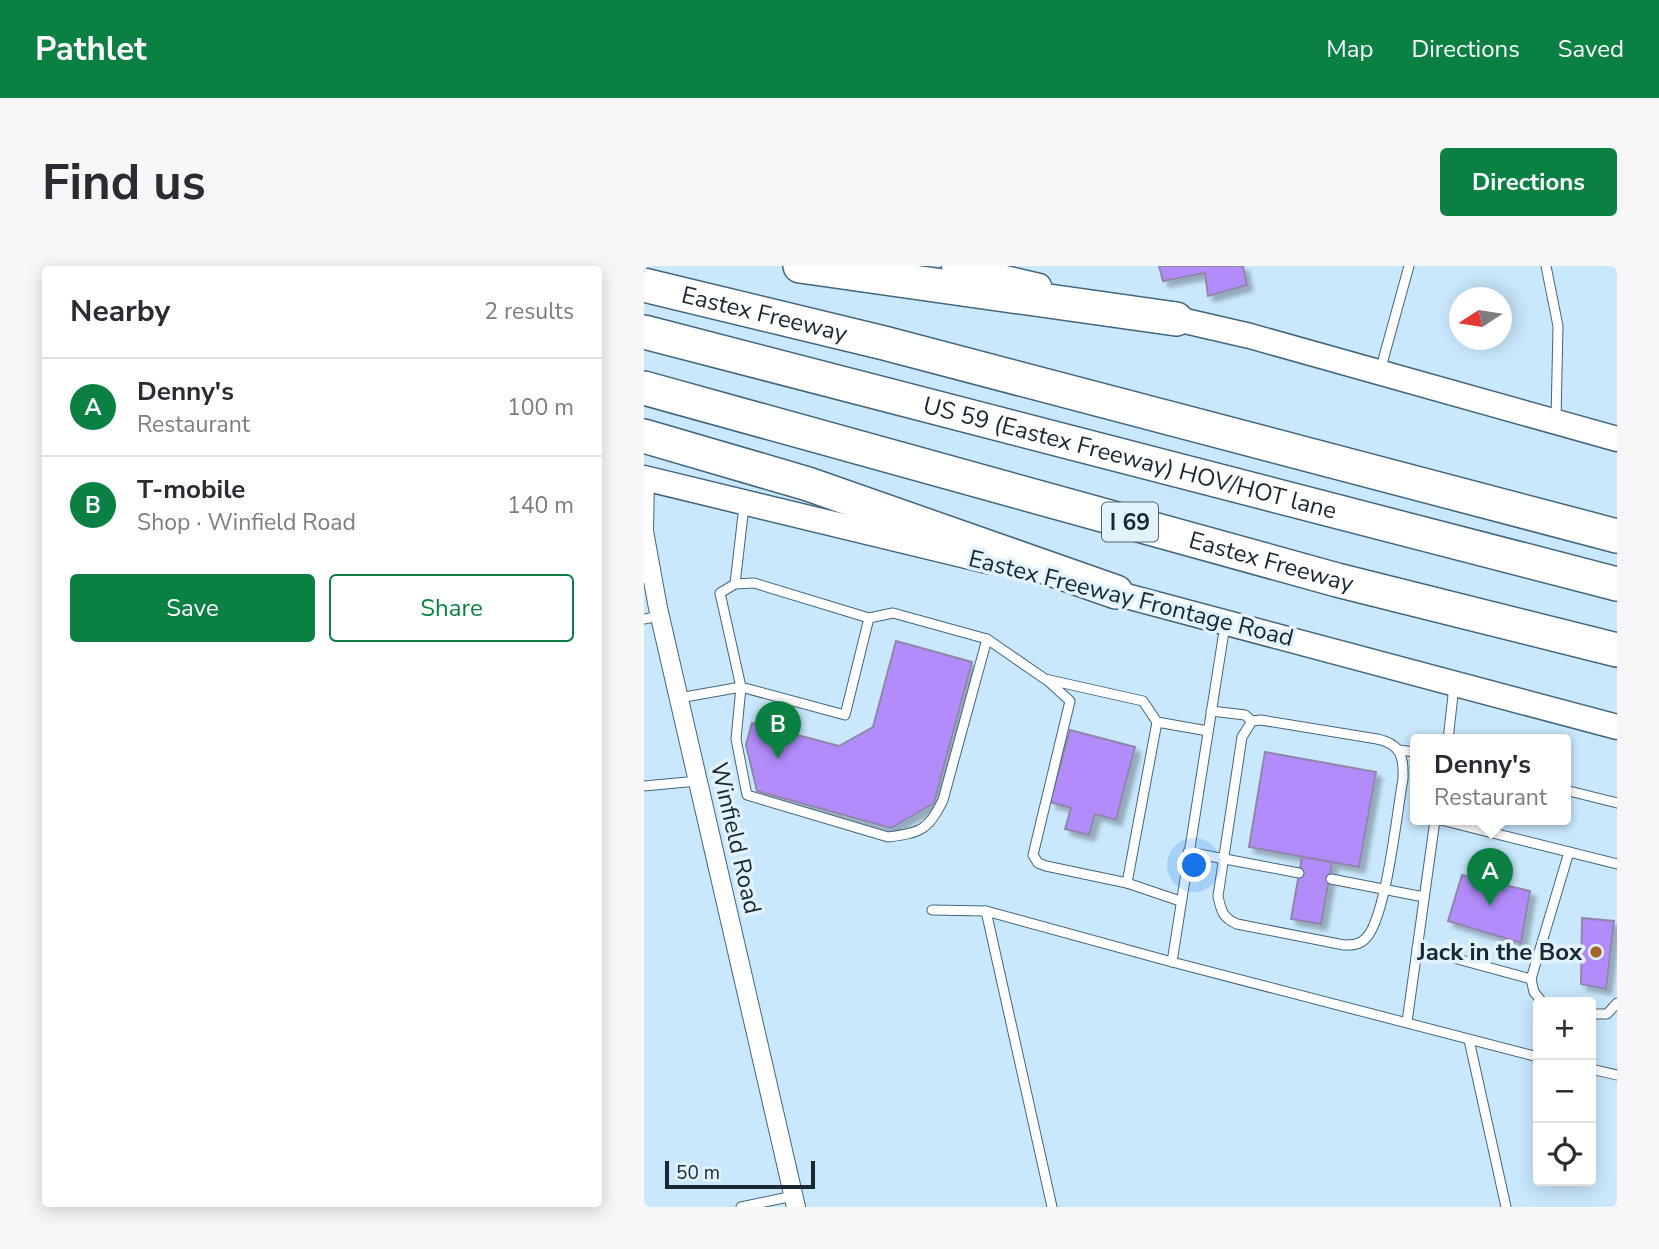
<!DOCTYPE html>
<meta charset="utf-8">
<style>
:root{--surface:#fff;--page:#f7f7f7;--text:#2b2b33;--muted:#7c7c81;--line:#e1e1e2;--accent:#0b8043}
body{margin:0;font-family:"Nunito Sans",sans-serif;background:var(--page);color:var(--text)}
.controls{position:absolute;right:21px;bottom:21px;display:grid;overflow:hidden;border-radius:7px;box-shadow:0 4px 18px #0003}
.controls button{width:63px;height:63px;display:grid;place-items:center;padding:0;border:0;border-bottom:2px solid var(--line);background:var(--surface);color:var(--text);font:35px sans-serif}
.compass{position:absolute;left:805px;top:21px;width:63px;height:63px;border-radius:50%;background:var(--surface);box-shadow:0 4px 18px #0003;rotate:258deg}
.scale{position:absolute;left:21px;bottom:18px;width:150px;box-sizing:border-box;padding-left:7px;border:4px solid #182731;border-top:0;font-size:19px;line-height:24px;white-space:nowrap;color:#182731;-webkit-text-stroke:5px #e3f3fe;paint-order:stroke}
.you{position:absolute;left:551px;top:600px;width:24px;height:24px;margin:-18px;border:5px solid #fff;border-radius:50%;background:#1a73e8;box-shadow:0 0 0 10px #1a73e833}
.badge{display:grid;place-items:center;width:46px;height:46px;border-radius:50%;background:var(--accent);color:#fff;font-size:23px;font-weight:700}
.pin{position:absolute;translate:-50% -58px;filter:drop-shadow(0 2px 4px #0008)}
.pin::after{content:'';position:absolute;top:37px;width:24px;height:21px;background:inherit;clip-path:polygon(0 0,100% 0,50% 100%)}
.popup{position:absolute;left:766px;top:468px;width:161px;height:91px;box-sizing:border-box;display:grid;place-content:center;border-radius:7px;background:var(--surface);filter:drop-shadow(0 2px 5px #0005);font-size:23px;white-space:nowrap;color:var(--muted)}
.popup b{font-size:26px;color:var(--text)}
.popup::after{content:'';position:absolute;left:50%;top:100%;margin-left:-14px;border:14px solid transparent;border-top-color:var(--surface)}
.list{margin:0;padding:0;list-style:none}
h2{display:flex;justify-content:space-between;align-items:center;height:91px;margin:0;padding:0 28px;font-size:30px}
h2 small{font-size:23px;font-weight:400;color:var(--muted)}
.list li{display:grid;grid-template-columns:46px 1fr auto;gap:21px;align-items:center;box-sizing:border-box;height:98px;padding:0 28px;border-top:2px solid var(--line)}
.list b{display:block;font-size:26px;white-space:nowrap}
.list p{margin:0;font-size:23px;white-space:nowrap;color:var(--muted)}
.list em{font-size:23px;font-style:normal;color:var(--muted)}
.actions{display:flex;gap:14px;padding:21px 28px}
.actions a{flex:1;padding:16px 0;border:2px solid var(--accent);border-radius:7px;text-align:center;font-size:24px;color:var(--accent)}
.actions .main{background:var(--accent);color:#fff}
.icon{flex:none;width:38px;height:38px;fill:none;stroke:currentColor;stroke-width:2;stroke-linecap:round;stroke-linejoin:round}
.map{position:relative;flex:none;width:973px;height:941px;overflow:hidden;border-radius:7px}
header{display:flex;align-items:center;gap:42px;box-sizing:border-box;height:98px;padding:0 35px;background:var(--accent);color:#fff}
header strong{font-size:33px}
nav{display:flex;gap:38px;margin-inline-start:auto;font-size:24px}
.intro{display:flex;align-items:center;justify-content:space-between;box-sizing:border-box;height:168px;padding:0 42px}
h1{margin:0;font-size:49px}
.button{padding:18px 32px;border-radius:7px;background:var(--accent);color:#fff;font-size:24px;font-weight:700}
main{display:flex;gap:42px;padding:0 42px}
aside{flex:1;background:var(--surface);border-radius:7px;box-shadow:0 4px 18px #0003}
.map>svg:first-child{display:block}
.building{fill:#b18cfa;stroke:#9086aa;stroke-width:2;filter:url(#shadow)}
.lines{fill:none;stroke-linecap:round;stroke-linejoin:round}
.lane-casing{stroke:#43667d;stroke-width:11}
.street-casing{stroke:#43667d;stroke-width:20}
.secondary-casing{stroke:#43667d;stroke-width:27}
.highway-casing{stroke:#43667d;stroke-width:36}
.lane{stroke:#fff;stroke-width:9}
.street{stroke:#fff;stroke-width:18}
.secondary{stroke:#fff;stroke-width:24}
.highway{stroke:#fff;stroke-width:33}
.poi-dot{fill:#a6652f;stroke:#e3f3fe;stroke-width:2.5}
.labels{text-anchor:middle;stroke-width:7;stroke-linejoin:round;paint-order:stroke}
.shield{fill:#e3f3fe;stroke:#55646e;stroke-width:2}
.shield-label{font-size:23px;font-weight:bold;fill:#182731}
.street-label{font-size:24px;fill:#182731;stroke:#e3f3fe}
.poi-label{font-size:24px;font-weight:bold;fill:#182731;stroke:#e3f3fe;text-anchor:end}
</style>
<header>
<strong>Pathlet</strong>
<nav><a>Map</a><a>Directions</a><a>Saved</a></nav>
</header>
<div class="intro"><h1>Find us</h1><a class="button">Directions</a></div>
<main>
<aside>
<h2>Nearby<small>2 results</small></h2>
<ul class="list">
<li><span class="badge">A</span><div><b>Denny's</b><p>Restaurant</p></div><em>100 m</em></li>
<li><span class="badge">B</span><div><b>T-mobile</b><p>Shop · Winfield Road</p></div><em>140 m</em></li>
</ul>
<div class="actions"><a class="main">Save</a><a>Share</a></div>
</aside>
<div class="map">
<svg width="973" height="941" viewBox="0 0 973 941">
<defs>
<filter id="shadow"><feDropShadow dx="5.5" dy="5.5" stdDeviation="2" flood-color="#0004"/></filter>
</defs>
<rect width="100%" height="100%" fill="#c9e8fd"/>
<!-- building -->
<g class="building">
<polygon points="515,0 599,0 603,19 564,30 561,7 519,15"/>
<polygon points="252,375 328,396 290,537 247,562 113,525 102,479 108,457 195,480 229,461"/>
<polygon points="426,464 491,481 472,554 451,548 445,569 421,563 427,542 406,536"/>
<polygon points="621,486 732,506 715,601 605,581"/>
<polygon points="658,591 688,596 677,658 647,653"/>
<polygon points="818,609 886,625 877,677 804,655"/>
<polygon points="938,652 970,655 962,723 937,718"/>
</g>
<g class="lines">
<!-- lane casing -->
<g class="lane-casing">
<g id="lane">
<polyline points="902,0 914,60 912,154"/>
<polyline points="736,105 765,0"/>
<polyline points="91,318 100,240"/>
<polyline points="225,352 110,317 91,318 76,327 97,421 201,449 225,352 249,347 343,373 401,413 499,435 513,456"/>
<polyline points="0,353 16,350"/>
<polyline points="403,414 426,435 389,589 394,597 402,600 483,617"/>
<path d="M35 432 97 421 92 473 103 529 244 571C276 567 285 564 299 534L343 373"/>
<polyline points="567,445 601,449 608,455"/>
<path d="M617 454 733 473C757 478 760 491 759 513 753 545 742 655 721 673 715 679 708 679 700 679L593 658C579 652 577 645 574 630L598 471 608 455Z"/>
<polyline points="804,474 810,420"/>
<polyline points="755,484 771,486"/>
<polyline points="0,520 54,515"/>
<polyline points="921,524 973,537"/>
<polyline points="797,554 973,598"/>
<polyline points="544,586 655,607"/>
<polyline points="687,613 780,631"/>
<polyline points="536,635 483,617 513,456 564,465"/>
<polyline points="288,644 342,645"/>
<polyline points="773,682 887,713"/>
<polyline points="528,696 894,791"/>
<polyline points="898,736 890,726 887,713 925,586"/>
<polyline points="947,748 963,748 973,737"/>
<polyline points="763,756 791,554"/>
<polyline points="825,774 862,941"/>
<polyline points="947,803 973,809"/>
<polyline points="97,941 149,930"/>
<polyline points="408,941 342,645 528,696 581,359"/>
</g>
</g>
<!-- street casing -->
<g class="street-casing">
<polyline id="street" points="1,212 0,265 14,342 152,941"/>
</g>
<!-- secondary casing -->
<g class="secondary-casing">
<g id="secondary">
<polyline points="310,0 395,20"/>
<polyline points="515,49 606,70 973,173"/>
<polyline points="0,212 343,295"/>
<polyline points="456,323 973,461"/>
</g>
</g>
<!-- highway casing -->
<g class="highway-casing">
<g id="highway">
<polyline points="156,0 532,53"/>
<path id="s1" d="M0 19 240 77 973 270"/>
<path id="s2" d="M0 66 973 318"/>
<path id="s3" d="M0 122 693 314 973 384"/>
<polyline points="0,170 164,218 472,326"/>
</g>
</g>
<!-- lane -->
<use href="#lane" class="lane"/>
<!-- street -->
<use href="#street" class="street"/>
<!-- secondary -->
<use href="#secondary" class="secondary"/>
<!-- highway -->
<use href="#highway" class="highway"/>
</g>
<!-- markers -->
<circle class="poi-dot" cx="952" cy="686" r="7"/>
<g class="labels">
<!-- shield labels -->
<rect class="shield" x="458" y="236.5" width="56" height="39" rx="5"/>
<g class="shield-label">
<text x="486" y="264">I 69</text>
</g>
<!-- street labels -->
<g class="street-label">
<text dy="8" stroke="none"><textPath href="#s1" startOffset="124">Eastex Freeway</textPath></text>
<text dy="8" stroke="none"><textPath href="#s2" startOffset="502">US 59 (Eastex Freeway) HOV/HOT lane</textPath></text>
<text dy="8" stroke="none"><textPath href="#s3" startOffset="651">Eastex Freeway</textPath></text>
<text transform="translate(487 332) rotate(14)" y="8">Eastex Freeway Frontage Road</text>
<text transform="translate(92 572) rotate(77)" y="8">Winfield Road</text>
</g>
<!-- poi labels -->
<g class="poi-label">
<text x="938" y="694">Jack in the Box</text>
</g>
</g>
</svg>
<div class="controls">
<button>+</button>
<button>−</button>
<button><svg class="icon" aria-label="locate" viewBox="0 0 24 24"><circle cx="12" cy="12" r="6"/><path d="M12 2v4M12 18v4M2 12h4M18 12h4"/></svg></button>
</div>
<svg class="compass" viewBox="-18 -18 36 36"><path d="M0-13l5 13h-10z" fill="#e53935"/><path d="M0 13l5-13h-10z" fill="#7c7c81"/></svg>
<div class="scale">50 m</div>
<div class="you"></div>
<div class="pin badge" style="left:846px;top:640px">A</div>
<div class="popup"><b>Denny's</b>Restaurant</div>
<div class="pin badge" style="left:134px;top:493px">B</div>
</div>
</main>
